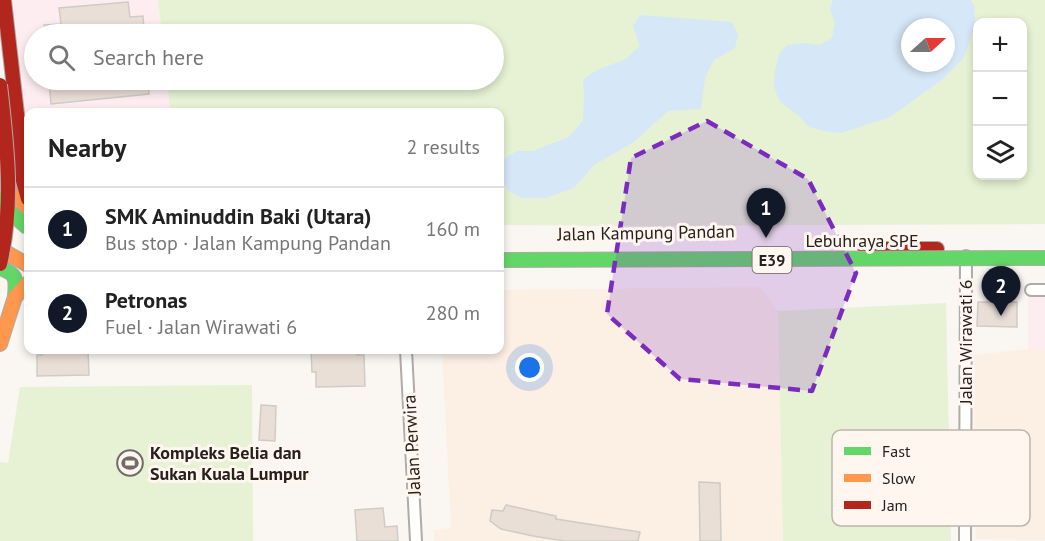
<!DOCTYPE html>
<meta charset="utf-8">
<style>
:root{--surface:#fff;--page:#f6f6f6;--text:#222;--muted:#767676;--line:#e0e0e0;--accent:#111827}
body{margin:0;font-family:"PT Sans",sans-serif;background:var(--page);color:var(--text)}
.controls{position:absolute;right:18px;top:18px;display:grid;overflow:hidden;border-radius:12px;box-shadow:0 3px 9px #0003}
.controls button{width:54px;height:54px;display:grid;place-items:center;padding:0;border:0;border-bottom:2px solid var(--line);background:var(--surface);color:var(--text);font:30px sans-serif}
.compass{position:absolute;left:901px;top:18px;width:54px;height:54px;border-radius:50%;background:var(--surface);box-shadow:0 3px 9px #0003;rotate:69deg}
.you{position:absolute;left:530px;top:368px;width:21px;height:21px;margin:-15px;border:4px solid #fff;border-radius:50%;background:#1a73e8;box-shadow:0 0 0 9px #1a73e833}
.badge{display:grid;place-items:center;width:39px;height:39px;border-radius:50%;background:var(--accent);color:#fff;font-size:20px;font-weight:700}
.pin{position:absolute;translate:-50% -50px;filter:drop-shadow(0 2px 3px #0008)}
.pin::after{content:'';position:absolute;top:32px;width:21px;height:18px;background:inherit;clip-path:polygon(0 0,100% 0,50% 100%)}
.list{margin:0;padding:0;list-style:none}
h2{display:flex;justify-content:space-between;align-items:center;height:78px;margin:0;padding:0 24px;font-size:26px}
h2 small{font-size:20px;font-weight:400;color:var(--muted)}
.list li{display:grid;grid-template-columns:39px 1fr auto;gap:18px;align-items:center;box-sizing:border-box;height:84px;padding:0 24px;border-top:2px solid var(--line)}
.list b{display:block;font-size:22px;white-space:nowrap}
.list p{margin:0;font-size:20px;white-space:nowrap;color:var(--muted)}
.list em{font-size:20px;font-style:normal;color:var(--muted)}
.icon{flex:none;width:33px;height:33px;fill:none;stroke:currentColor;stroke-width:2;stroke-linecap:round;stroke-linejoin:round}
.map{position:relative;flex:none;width:1045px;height:541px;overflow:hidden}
.search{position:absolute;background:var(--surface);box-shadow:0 3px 9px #0003;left:24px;top:24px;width:480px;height:66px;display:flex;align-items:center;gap:15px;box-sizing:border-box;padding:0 21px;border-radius:33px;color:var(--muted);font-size:22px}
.panel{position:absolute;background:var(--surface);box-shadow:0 3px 9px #0003;left:24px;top:108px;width:480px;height:246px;border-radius:12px}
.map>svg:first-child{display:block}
.commercial{fill:#fdedf0}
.built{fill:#fcefe4}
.green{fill:#e6f2d3;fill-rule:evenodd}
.water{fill:#d6e7f7;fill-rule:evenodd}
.building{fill:#e9dfd7;stroke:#cfcbc7;stroke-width:1.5}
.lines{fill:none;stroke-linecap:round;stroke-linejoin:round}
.street-casing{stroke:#afaba7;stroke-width:14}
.fast-casing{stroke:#afaba7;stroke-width:16}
.slow-casing{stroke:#afaba7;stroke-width:16}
.jam-casing{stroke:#afaba7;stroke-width:16}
.street{stroke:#fefefd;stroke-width:10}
.fast{stroke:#63d668;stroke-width:14}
.slow{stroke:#ff974d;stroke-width:14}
.jam{stroke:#b3261e;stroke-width:14}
.fast-bridge-casing{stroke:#afaba7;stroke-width:16;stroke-linecap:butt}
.jam-bridge-casing{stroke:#afaba7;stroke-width:16;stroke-linecap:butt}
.fast-bridge{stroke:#63d668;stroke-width:14}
.jam-bridge{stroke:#b3261e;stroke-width:14}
.marked{fill:#7b2cbf;fill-opacity:0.2;stroke:#7b2cbf;stroke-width:4.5;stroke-dasharray:12 8;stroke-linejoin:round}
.labels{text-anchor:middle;stroke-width:6;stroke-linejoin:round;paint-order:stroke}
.shield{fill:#fef6ef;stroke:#67615b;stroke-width:1.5}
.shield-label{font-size:16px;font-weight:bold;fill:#26211c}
.street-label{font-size:18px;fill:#26211c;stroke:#fef6ef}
.poi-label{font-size:18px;font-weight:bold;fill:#26211c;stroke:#fef6ef;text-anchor:start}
.key{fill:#fef6ef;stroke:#bdb6b0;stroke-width:1.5}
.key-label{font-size:16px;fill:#26211c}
</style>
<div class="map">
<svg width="1045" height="541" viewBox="0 0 1045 541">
<rect width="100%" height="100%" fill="#faf6f2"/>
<!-- commercial -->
<g class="commercial">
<polygon points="13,0 158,0 162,34 34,34 34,80 167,80 170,109 132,112 28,112 28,141"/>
<rect x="1028" y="284" width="17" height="65"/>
</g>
<!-- built -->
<g class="built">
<polygon points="760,287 778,311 783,541 434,541 434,530 451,528 442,350 500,350 500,290"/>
<polygon points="1028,349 1045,349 1045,540 976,539 974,355"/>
</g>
<!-- green -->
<g class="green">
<path d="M158 0H1045V224L620 226 500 225V112H132L170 109 167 80H494V34H162ZM978 22H1022V176H978ZM910 27H946V63H910Z"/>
<polygon points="946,303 951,541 783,541 778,311"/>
<polygon points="252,385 253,541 0,541 0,462 8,463 20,387"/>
</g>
<!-- water -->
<g class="water">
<path d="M833 0H970L974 5 975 21 971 38 963 59 943 79 890 117 841 133 824 131 809 127 798 115 780 102 774 88 775 71 779 54 787 45 804 43 819 45 832 38 835 23 830 10ZM910 27H946V63H910Z"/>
<polygon points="640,15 732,22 738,35 735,48 714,60 705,78 701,109 668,111 634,142 594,165 574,188 546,198 522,198 508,191 500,177 505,158 517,151 533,151 569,137 583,120 584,95 583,79 597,70 626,59 640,46 633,26"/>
</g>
<!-- building -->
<g class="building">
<polygon points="128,2 130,17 143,16 144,30 92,34 44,34 44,25 61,24 59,8"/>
<polygon points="49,80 148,80 149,94 51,104"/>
<polygon points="978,302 1017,302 1017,327 977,326"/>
<polygon points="42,350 88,350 89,375 37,376 37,355 42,355"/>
<polygon points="311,350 356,350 357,355 364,355 365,386 316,387 316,372 312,372"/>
<polygon points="261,405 276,406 275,441 259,440"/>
<polygon points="699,482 720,483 721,541 700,541"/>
<polygon points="506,505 556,516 556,519 640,532 638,541 564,541 533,536 501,529 490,521 492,510 503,511"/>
<polygon points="383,508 385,527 397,526 398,541 357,541 355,510"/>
</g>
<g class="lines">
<!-- street casing -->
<g class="street-casing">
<g id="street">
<polyline points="1031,290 1045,290"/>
<polyline points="406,350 416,541"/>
<polyline points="965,541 966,256"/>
</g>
</g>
<!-- fast casing -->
<g class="fast-casing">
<path id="fast" d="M0 268C18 274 16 280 15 297"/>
</g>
<!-- slow casing -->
<g class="slow-casing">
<g id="slow">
<path d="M0 161C5 183 13 201 28 218"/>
<polyline points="0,249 28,265"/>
<polyline points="0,344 15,297 28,283"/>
</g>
</g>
<!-- jam casing -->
<g class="jam-casing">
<g id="jam">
<polyline points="4,0 20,140 22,177 28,199"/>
<polyline points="865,249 937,249"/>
</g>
</g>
<!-- street -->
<use href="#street" class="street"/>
<!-- fast -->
<use href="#fast" class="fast"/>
<!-- slow -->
<use href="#slow" class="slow"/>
<!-- jam -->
<use href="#jam" class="jam"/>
<!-- fast-bridge casing -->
<g class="fast-bridge-casing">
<g id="fast-bridge">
<polyline points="0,200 10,212 28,228"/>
<polyline points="500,260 1045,258"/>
</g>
</g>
<!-- jam-bridge casing -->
<g class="jam-bridge-casing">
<path id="jam-bridge" d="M0 85C7 147 14 202 0 264"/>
</g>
<!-- fast-bridge -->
<use href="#fast-bridge" class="fast-bridge"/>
<!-- jam-bridge -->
<use href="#jam-bridge" class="jam-bridge"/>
</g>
<!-- marked area -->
<path class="marked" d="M707 121 808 179 856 273 812 391 680 379 607 314 631 158Z"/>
<!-- icons -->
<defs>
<g id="stadium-ring" transform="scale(1.35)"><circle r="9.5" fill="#fef6ef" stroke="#706c67" stroke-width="1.5"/><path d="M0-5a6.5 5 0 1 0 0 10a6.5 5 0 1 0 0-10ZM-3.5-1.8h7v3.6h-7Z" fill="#706c67"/></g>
</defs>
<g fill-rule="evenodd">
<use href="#stadium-ring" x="130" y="463"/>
</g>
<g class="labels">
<!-- shield labels -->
<rect class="shield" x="752.5" y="247" width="39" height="26" rx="4.5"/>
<g class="shield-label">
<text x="772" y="266">E39</text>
</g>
<!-- street labels -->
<g class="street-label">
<text transform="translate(646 233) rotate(-1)" y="6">Jalan Kampung Pandan</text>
<text x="862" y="247">Lebuhraya SPE</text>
<text transform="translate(966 342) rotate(-90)" y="6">Jalan Wirawati 6</text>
<text transform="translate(412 445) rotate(-93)" y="6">Jalan Perwira</text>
</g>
<!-- poi labels -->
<g class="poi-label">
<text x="150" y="459">Kompleks Belia dan<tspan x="150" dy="21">Sukan Kuala Lumpur</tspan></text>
</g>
</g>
<!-- legend -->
<rect x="832" y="430" width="198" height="96" rx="9" class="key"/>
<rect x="844" y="447" width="27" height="8" fill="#63d668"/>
<rect x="844" y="474" width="27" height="8" fill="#ff974d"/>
<rect x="844" y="501" width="27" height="8" fill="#b3261e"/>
<g class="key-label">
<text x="882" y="457">Fast</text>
<text x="882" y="484">Slow</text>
<text x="882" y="511">Jam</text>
</g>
</svg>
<div class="controls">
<button>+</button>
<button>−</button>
<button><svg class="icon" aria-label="layers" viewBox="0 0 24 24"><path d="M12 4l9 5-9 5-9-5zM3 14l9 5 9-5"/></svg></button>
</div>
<svg class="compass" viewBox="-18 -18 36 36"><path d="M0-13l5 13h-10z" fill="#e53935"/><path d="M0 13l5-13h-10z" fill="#767676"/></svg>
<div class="you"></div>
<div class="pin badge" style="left:766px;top:238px">1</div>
<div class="pin badge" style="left:1001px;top:316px">2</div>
<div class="search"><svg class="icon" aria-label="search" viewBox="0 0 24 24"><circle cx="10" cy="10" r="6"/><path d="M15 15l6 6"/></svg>Search here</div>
<section class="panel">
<h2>Nearby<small>2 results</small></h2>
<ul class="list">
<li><span class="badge">1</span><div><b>SMK Aminuddin Baki (Utara)</b><p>Bus stop · Jalan Kampung Pandan</p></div><em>160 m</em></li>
<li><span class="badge">2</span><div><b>Petronas</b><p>Fuel · Jalan Wirawati 6</p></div><em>280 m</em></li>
</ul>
</section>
</div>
